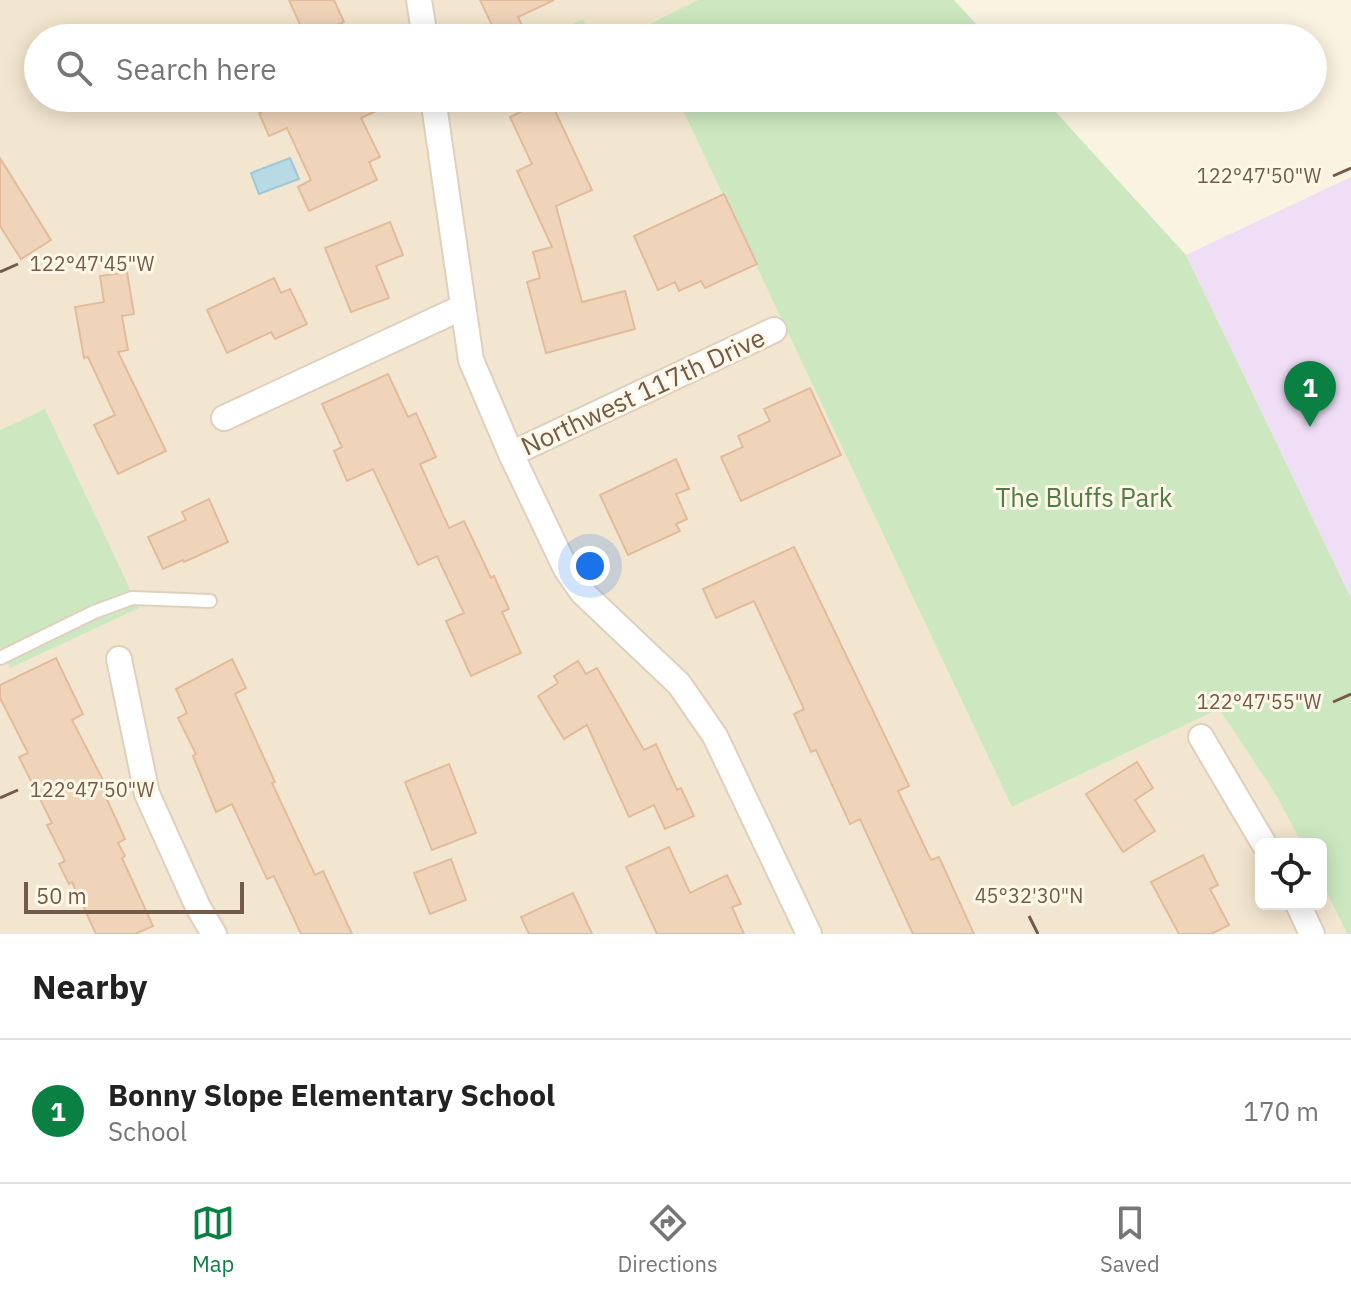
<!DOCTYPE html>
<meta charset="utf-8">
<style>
:root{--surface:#fff;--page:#f6f6f6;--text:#222;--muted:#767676;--line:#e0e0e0;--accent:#0b8043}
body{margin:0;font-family:"IBM Plex Sans",sans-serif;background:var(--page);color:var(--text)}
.controls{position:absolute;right:24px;bottom:24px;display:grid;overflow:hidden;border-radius:12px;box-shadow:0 4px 20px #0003}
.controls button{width:72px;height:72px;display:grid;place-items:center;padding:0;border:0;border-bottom:2px solid var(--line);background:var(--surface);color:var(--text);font:40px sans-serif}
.scale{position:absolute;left:24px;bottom:20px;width:220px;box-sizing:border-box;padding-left:8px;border:4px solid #725b49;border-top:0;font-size:22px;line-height:28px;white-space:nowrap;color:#725b49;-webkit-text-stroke:6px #fff7e7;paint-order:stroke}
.you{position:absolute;left:590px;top:566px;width:28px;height:28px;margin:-20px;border:6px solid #fff;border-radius:50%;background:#1a73e8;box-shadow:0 0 0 12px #1a73e833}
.badge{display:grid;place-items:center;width:52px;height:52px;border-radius:50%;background:var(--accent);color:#fff;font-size:26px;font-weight:700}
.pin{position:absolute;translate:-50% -66px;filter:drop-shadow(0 2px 4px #0008)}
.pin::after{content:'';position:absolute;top:42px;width:28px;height:24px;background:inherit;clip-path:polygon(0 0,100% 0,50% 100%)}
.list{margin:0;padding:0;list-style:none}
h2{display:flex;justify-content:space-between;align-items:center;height:104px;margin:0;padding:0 32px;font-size:34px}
h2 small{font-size:26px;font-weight:400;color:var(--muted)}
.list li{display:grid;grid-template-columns:52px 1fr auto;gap:24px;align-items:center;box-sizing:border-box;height:144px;padding:0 32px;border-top:2px solid var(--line)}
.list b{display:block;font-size:30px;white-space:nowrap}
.list p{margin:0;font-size:26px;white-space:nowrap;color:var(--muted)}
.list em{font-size:26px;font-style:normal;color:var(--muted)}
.icon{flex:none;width:44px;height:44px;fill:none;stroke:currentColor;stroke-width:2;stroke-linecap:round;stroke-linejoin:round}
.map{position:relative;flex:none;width:1351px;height:934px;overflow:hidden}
.search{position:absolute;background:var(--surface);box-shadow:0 4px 20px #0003;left:24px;right:24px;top:24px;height:88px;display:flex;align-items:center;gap:20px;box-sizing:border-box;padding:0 28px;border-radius:44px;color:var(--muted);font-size:30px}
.sheet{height:248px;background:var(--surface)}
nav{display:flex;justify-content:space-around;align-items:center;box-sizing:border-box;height:112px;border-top:2px solid var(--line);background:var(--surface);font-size:22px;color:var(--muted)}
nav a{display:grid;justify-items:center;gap:4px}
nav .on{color:var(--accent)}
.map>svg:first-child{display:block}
.residential{fill:#f3e6d0}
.education{fill:#f0def7}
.green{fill:#cde8c0}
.water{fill:#b7dae4;stroke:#9dc8d6;stroke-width:2}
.building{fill:#f0d4b9;stroke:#e2bc9a;stroke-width:2}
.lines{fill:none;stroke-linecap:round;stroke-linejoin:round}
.lane-casing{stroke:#dfd0bd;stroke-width:16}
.street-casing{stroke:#dfd0bd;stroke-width:28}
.lane{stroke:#fff;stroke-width:12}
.street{stroke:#fff;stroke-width:24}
.ticks{fill:none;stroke:#725b49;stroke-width:3}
.labels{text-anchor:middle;stroke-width:6;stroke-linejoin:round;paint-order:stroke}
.street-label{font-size:26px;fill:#725b49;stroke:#fff7e7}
.park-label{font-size:26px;fill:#507d44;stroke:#fff7e7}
.ticks-label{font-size:20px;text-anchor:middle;fill:#725b49;stroke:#fff7e7;stroke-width:6;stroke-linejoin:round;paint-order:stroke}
</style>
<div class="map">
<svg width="1351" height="934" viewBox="0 0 1351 934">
<rect width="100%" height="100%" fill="#fbf3e1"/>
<!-- residential -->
<polygon class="residential" points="0,0 698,0 644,26 649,38 38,38 38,98 677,98 1012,807 1219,709 1276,795 1302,844 1261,844 1261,904 1321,904 1321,880 1347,934 0,934 0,647 10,667 36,413 0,430"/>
<!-- education -->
<polygon class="education" points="1351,177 1351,598 1186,255"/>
<!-- green -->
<g class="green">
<polygon points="698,0 954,0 989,38 649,38 643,27"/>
<polygon points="583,19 591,38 544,38"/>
<polygon points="677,98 1043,98 1186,255 1351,598 1351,934 1347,934 1321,880 1321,844 1302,844 1276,795 1219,709 1012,807"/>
<polygon points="45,409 139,608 10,668 0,647 0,430"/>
</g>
<!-- water -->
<polygon class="water" points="290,158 299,179 259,194 251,173"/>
<!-- building -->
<g class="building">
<polygon points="289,0 334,0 344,22 306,38"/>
<polygon points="480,0 554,0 518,17 528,38 498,38"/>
<polygon points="291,98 404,98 361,118 380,157 369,162 377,180 309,211 298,187 311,180 287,128 269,136 259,113"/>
<polygon points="549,98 592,190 556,206 582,302 625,291 635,329 546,353 527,282 540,278 533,252 552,247 517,171 532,164 510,117"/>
<polygon points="0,158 51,240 21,259 0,226"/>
<polygon points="724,194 757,264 705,288 701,281 679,291 675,282 658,290 634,236"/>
<polygon points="390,222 403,255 376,266 389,298 351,312 325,248"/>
<polygon points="127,272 134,314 122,316 128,350 118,352 166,451 118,474 94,425 115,415 88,357 84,358 75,307 104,302 100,276"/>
<polygon points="274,278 281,293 290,289 307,324 275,339 271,332 227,353 207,310"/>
<polygon points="388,374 408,417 416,413 436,457 420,464 449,528 464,521 491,578 494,576 509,609 502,612 521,653 471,676 446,621 464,613 437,556 418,565 373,469 347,481 334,451 342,447 322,404"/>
<polygon points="810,388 841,455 741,501 721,457 743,447 738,436 770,421 764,409"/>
<polygon points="676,459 689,489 676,494 687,519 676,524 680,531 628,555 600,495"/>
<polygon points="209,499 228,542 184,562 183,560 163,569 148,537 186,520 182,512"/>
<polygon points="794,547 909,786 898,791 931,860 939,857 974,934 913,934 860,819 850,824 816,750 811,752 794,714 804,709 754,601 716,618 703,589"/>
<polygon points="56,658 83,714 72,720 104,782 100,784 125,839 118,843 125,856 122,858 153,926 135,934 96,934 72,882 69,884 59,864 65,861 47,825 52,823 19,757 28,753 0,698 0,685"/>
<polygon points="232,659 246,688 235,694 275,782 272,783 315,875 323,871 352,934 301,934 274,876 267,879 232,804 216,812 193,756 196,754 178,718 187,713 176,689"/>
<polygon points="578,661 586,674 597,668 644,750 656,744 677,790 681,788 694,816 665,829 654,805 629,817 587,725 564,739 538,696 558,683 554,676"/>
<polygon points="1137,762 1153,788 1135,800 1155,831 1123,852 1086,794"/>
<polygon points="449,764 476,833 432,850 405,782"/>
<polygon points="669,847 690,893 727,875 741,904 732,907 744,934 657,934 626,867"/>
<polygon points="1203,855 1218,885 1210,889 1229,925 1211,934 1179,934 1151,882"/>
<polygon points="451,859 466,900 430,914 414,873"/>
<polygon points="573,893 592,934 529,934 521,917"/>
</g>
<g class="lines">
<!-- lane casing -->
<g class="lane-casing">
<polyline id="lane" points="0,658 94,612 132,598 210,601"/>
</g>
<!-- street casing -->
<g class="street-casing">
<g id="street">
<polyline points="419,0 425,38"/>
<polyline points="433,98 471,360 511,454 566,569 582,592 679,684 715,736 809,934"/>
<polyline points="224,418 463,307"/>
<polyline points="511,454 774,330"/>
<polyline points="119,659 147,794 198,907 214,934"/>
<polyline points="1201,737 1264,844"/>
<polyline points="1298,904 1312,934"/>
</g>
</g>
<!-- lane -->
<use href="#lane" class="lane"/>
<!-- street -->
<use href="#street" class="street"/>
</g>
<!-- ticks -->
<path class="ticks" d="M1333 176 1351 168M0 272 18 264M1333 702 1351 694M0 798 18 790M1029 916 1038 934"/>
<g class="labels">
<!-- street labels -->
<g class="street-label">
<text transform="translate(643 392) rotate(-25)" y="9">Northwest 117th Drive</text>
</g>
<!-- park labels -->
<g class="park-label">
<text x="1084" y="507">The Bluffs Park</text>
</g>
</g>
<g class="ticks-label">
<text x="1259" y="183">122°47'50"W</text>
<text x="92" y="271">122°47'45"W</text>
<text x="1259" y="709">122°47'55"W</text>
<text x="92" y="797">122°47'50"W</text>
<text x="1029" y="903">45°32'30"N</text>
</g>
</svg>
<div class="controls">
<button><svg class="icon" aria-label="locate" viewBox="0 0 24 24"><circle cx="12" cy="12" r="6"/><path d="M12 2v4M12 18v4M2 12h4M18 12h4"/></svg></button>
</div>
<div class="scale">50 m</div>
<div class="you"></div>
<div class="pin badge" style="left:1310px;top:427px">1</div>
<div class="search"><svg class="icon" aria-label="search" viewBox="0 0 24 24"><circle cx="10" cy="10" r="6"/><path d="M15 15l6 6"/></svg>Search here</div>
</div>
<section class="sheet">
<h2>Nearby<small></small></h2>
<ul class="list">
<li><span class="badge">1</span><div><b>Bonny Slope Elementary School</b><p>School</p></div><em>170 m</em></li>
</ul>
</section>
<nav>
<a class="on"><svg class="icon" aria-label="map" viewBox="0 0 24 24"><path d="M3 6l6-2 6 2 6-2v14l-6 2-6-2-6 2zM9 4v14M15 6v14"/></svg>Map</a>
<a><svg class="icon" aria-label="directions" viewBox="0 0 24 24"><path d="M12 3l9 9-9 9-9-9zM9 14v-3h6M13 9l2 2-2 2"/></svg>Directions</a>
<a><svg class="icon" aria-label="saved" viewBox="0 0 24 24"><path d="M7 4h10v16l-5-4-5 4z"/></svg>Saved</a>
</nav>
